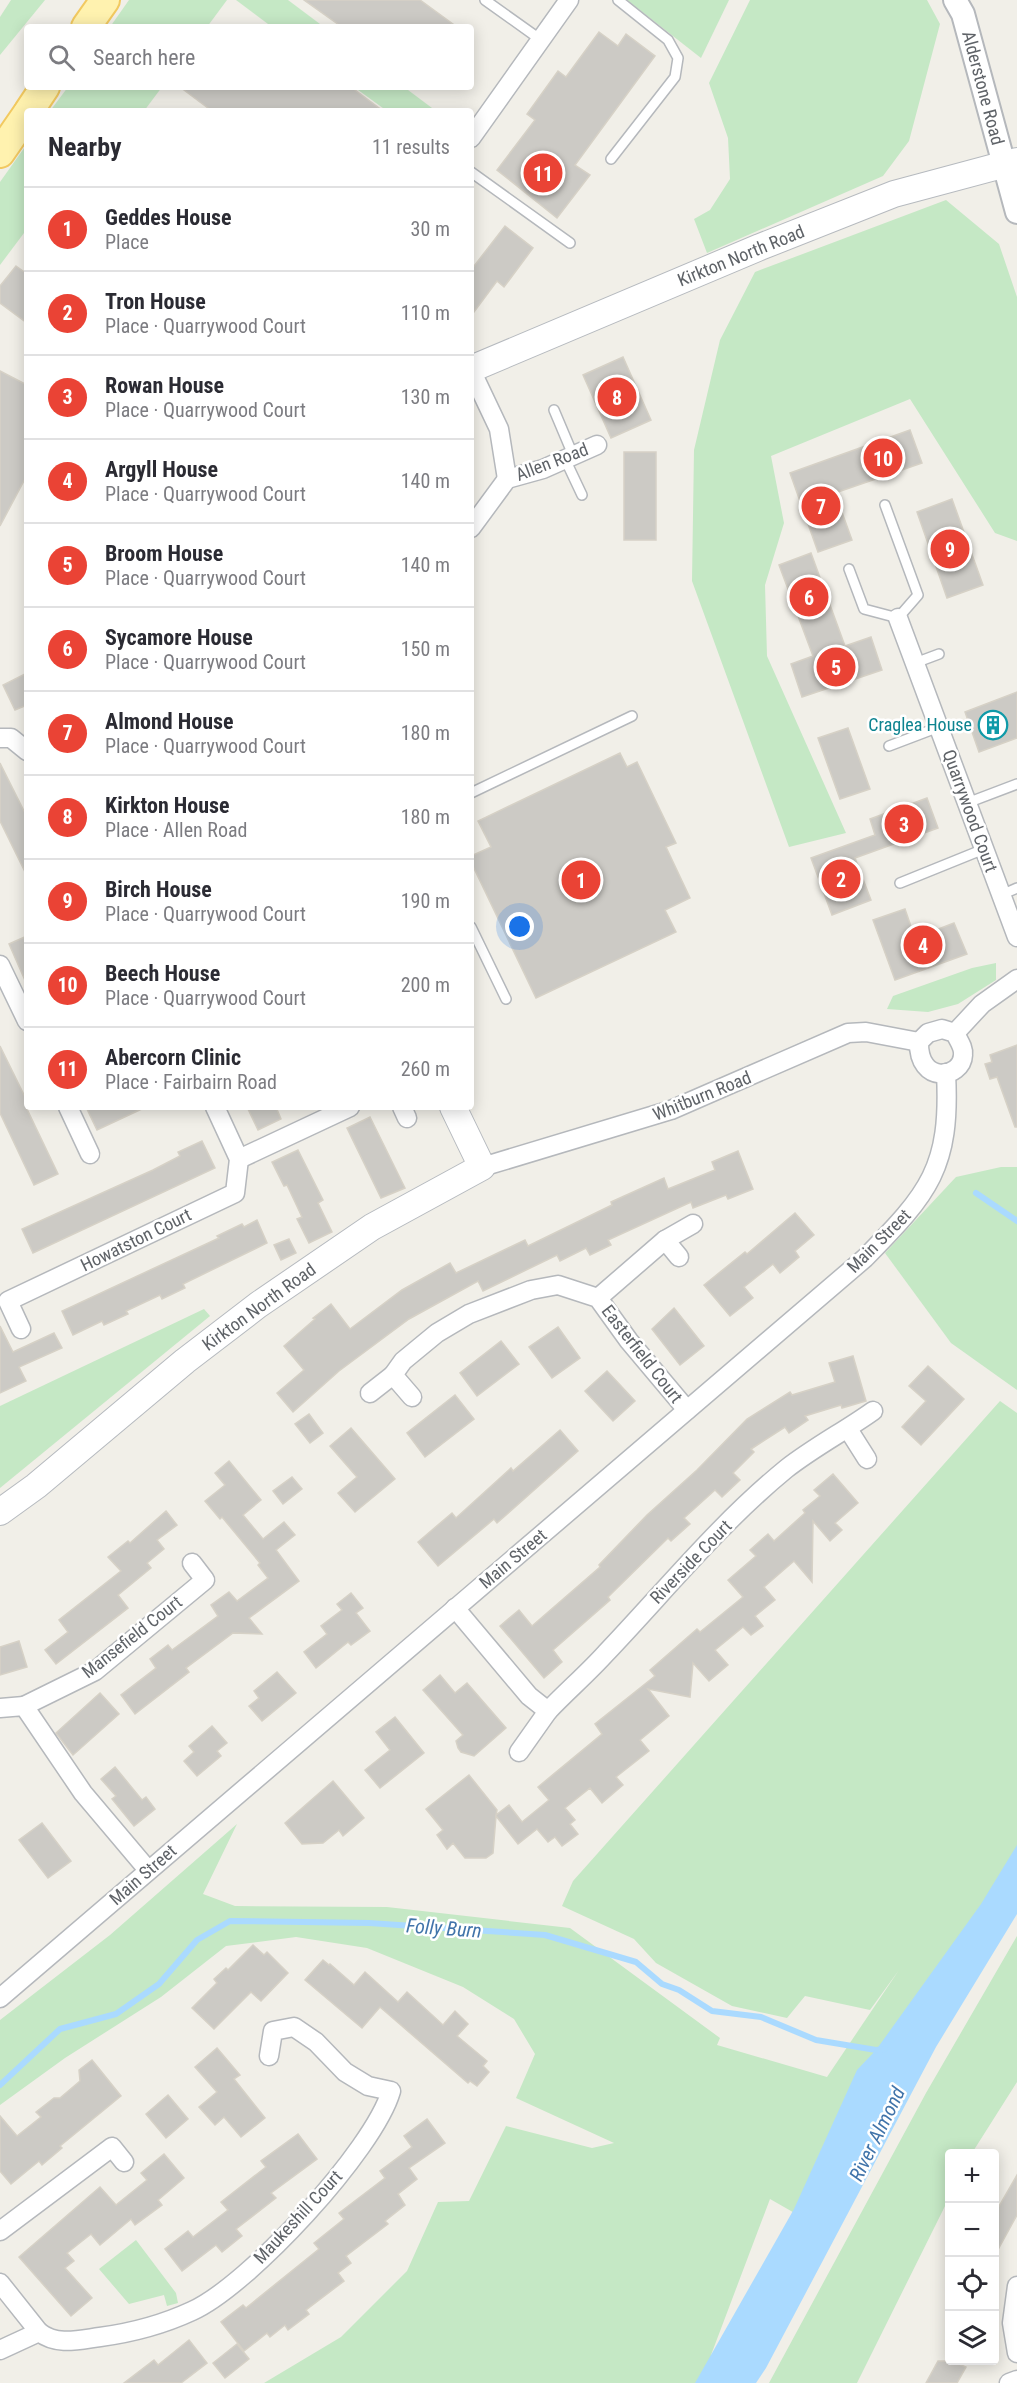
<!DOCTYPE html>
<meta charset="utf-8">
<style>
:root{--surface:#fff;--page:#f2f2f3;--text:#2b2b33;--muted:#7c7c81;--line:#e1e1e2;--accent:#ea4335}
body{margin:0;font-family:"Roboto Condensed",sans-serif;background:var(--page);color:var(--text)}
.controls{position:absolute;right:18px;bottom:18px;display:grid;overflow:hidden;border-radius:6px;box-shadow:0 3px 15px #0003}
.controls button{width:54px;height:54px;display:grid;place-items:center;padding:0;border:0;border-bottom:2px solid var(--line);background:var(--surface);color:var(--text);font:30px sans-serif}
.you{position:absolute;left:520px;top:927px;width:21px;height:21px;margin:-15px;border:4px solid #fff;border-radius:50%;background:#1a73e8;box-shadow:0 0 0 9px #1a73e833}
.badge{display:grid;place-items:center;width:39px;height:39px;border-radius:50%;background:var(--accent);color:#fff;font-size:20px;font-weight:700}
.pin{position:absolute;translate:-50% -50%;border:3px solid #fff;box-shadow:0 2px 6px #0006}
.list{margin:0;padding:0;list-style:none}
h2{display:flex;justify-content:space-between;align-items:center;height:78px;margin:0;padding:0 24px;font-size:26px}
h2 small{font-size:20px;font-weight:400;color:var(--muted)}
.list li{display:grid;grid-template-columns:39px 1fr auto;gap:18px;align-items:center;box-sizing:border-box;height:84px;padding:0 24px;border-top:2px solid var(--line)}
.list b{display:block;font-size:22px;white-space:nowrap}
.list p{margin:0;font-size:20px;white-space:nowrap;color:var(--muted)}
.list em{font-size:20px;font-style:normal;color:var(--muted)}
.icon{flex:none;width:33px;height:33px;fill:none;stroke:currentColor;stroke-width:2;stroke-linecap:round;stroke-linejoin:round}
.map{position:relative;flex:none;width:1017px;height:2383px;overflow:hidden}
.search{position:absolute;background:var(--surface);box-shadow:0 3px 15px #0003;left:24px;top:24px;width:450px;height:66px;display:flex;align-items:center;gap:15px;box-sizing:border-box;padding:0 21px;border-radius:6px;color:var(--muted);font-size:22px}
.panel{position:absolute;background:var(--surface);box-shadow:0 3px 15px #0003;left:24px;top:108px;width:450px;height:1002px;border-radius:6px}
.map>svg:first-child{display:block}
.green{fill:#c5e8c5}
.water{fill:#aadaff}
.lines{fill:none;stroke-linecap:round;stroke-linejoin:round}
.stream{stroke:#aadaff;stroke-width:6}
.building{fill:#cccac5;stroke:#d6d1c6;stroke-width:1.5}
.service-casing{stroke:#b5b8bc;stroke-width:12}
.minor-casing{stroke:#b5b8bc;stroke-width:21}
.tertiary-casing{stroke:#b5b8bc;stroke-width:26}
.secondary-casing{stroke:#b6babf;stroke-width:28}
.primary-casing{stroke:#f2c960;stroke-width:32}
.service{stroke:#fff;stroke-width:9}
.minor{stroke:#fff;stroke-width:18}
.tertiary{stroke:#fff;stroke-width:22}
.secondary{stroke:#fff;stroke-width:26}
.primary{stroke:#fff2af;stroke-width:28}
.labels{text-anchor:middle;stroke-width:5;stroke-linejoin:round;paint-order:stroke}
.street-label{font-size:18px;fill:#5f6368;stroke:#fff}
.culture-label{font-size:18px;fill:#0d838f;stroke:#fff;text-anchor:end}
.water-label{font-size:20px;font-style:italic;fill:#4174aa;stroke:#fff}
</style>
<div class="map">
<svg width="1017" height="2383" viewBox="0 0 1017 2383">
<rect width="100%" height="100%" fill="#f1efe8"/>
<!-- green -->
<g class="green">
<polygon points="11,0 45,0 0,55 0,17"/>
<polygon points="129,0 227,0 207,27 110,27"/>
<polygon points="236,0 288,0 324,27 272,27"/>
<polygon points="627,0 729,0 701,58"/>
<polygon points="750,0 927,0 940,24 909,141 883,176 707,253 694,219 710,210 730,179 728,138 709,83"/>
<polygon points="68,87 162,87 144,111 50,111"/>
<polygon points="354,87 404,87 436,111 387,111"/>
<polygon points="27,144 27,229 0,265 0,182"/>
<polygon points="946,200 999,244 1017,297 1017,541 995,533 910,399 771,456 784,523 765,585 767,656 846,833 789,847 692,581 694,450 720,340 755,272"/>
<polygon points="996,963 996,980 958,1004 928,1012 887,1009 893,996 972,968"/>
<polygon points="1001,1167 1017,1167 1017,1390 951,1343 885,1253 956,1177"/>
<polygon points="204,1309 210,1316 0,1488 0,1406"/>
<polygon points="1000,1401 1017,1413 1017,1858 798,2215 770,2199 711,2355 712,2383 264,2383 341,2337 407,2271 438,2202 469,2201 506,2126 592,2148 614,2143 516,2098 535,2054 514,2019 463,1987 367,1948 296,1937 226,1946 161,1997 65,2058 0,2105 0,2020 110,1935 237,1824 203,1894 235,1906 387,1907 570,1928 720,2038 717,2045 827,2077 899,1970 870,2010 805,1996 787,2018 732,2006 656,1963 634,1939 562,1906 573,1881"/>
<polygon points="1017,1936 1017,2082 972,2153 950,2154 949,2198 857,2383 769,2383 926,2093"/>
<polygon points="136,2240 176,2293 178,2303 167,2306 164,2295 129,2304 99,2269"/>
</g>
<!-- water -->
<polygon class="water" points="1017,1845 1017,1914 936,2047 766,2368 756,2383 695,2383 794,2209 857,2070 876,2050 981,1904"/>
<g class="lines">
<!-- stream -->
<g class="stream">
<polyline points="976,1193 1017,1221"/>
<polyline points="0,2085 60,2029 116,2014 159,1984 197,1940 230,1921 369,1923 545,1935 636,1962 662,1984 679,1990 712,2011 761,2017 816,2040 876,2050 885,2049"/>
</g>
</g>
<!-- building -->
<g class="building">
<polygon points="304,0 420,0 457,27 342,27"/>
<polygon points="599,32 618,46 626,34 655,56 575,165 590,175 557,218 497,170 535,120 527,114 558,71 566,77"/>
<polygon points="180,87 351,87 383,111 212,111"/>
<polygon points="505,226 533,248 504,287 497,281 471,316 471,270"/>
<polygon points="16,266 27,274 27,323 0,303 0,286"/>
<polygon points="623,357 651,420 611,438 583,375"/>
<polygon points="0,371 27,385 27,475 0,526"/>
<polygon points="910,430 922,463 835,493 852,540 818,552 790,473"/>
<rect x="624" y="452" width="32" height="88"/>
<polygon points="952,499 983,585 947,598 917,512"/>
<polygon points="811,553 845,646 871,637 882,670 802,697 791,664 813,656 779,565"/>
<polygon points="27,673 27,705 15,710 3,685"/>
<polygon points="1017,692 1017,738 979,752 965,712"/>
<polygon points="848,728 870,789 840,799 818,738"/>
<polygon points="620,753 627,767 637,762 676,843 666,847 690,898 665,910 676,932 536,998 471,862 471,856 491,847 478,821"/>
<polygon points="0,763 27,817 27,876 0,821"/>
<polygon points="927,798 938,828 855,858 871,900 832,915 811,858 875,835 870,819"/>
<polygon points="905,909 915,938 954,923 967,954 895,980 873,920"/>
<polygon points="27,936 27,985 9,944"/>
<polygon points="1017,1045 1017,1127 1015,1127 997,1077 990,1079 985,1064 992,1062 990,1055"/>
<polygon points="0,1046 27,1101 27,1107 30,1107 27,1109 58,1174 34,1185 0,1113"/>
<polygon points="86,1107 146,1107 97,1130"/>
<polygon points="247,1107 276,1107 281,1119 258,1130"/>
<polygon points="370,1117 405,1188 381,1198 347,1128"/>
<polygon points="202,1141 215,1168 33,1253 22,1229 153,1170 180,1156 178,1152"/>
<polygon points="298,1150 323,1200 318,1203 332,1232 309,1243 297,1219 302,1217 287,1185 284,1186 272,1162"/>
<polygon points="738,1151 753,1189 728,1199 726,1195 693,1208 691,1202 608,1240 611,1245 590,1255 586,1248 560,1261 557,1255 483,1291 478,1281 409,1319 339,1371 293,1412 277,1393 304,1370 284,1346 315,1319 313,1318 331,1304 350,1329 402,1290 450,1263 456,1273 525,1240 528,1246 612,1205 611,1202 664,1178 668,1189 715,1170 712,1162"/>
<polygon points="795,1213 814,1235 795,1251 799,1257 780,1273 773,1264 744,1287 753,1298 730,1316 704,1285 745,1252 747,1254"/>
<polygon points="257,1220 267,1243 183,1284 185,1288 162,1299 160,1295 126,1311 128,1314 104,1325 102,1321 73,1335 62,1311 219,1238 217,1236 242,1224 244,1227"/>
<polygon points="289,1239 296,1253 281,1260 274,1245"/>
<polygon points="674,1308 704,1346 680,1365 652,1329"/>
<polygon points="0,1326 13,1352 54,1333 62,1348 19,1367 26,1381 0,1393"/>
<polygon points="558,1327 580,1358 552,1378 529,1347"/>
<polygon points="501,1341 519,1364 477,1396 460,1373"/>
<polygon points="853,1356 866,1401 842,1408 841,1405 805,1416 808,1420 789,1433 785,1427 751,1449 754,1452 733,1473 740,1480 722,1497 715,1490 684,1518 690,1524 671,1541 668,1538 608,1597 610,1600 553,1650 562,1662 544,1678 500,1626 519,1610 532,1626 600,1567 599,1565 647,1515 697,1470 747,1419 790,1392 792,1395 835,1382 829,1363"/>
<polygon points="928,1366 964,1399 921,1445 902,1427 926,1401 909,1386"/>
<polygon points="607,1371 635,1401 613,1421 585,1391"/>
<polygon points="455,1395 474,1419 425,1457 407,1433"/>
<polygon points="309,1414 323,1433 310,1443 295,1424"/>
<polygon points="351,1428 395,1479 355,1512 338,1493 357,1477 330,1446"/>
<polygon points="560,1430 578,1451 497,1523 494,1519 438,1566 418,1542 452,1513 456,1518 511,1468 513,1471"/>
<polygon points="229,1461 261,1500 243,1515 263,1539 284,1522 295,1535 276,1550 299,1581 249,1618 262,1634 233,1633 186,1668 189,1672 135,1714 121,1695 156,1668 150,1659 168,1645 172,1650 218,1616 211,1605 229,1592 237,1601 268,1578 258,1565 260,1563 222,1517 220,1519 205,1501 225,1485 215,1473"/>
<polygon points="833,1474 858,1503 835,1523 842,1530 830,1541 813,1521 812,1582 794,1561 764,1587 775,1600 755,1616 763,1626 751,1635 743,1627 715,1650 728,1665 709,1681 693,1663 690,1697 648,1689 669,1716 640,1740 649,1751 616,1777 623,1785 602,1803 590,1788 565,1808 575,1820 570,1824 578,1834 562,1846 555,1837 548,1842 537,1829 518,1844 496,1816 493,1853 486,1858 465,1858 453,1843 447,1849 437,1835 443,1830 426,1809 469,1775 497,1810 496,1815 509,1805 522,1822 549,1800 538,1787 602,1734 595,1724 655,1676 650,1670 697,1629 700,1632 743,1597 728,1580 756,1556 750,1550 768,1534 774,1541 805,1513 803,1510 820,1496 814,1490"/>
<polygon points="292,1477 302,1489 283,1504 273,1491"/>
<polygon points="166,1511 177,1525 157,1540 164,1549 147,1563 151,1568 118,1595 128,1608 56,1664 45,1650 68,1632 59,1620 121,1571 108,1557 128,1541 130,1543"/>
<polygon points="351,1593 363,1608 356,1613 370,1631 351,1645 348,1642 316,1668 304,1652 327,1634 321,1626 342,1610 337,1604"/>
<polygon points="19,1641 27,1667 0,1675 0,1647"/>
<polygon points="277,1672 296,1693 262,1721 249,1706 259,1698 254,1691"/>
<polygon points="440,1675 455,1693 467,1683 506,1728 474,1756 461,1752 458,1748 456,1741 463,1735 423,1690"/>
<polygon points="100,1693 119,1714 73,1755 56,1733"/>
<polygon points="395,1717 424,1753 380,1788 365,1770 390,1750 376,1732"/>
<polygon points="212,1726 227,1743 217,1751 221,1756 197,1776 184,1761 194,1752 189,1746"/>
<polygon points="115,1767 142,1800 146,1797 155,1809 134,1826 112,1799 116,1796 101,1779"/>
<polygon points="333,1781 364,1818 343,1836 339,1830 323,1843 302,1844 285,1823"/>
<polygon points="42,1823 71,1861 48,1878 19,1840"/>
<polygon points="253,1945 264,1955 267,1952 288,1973 261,2001 251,1992 214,2029 192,2008 217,1983 214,1979 226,1968 228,1970"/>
<polygon points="323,1960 329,1965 330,1964 354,1985 365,1972 398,2002 407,1992 443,2025 455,2011 468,2024 457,2036 487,2061 483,2066 489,2072 477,2086 470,2081 468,2083 380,2007 362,2028 305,1980"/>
<polygon points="217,2048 240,2075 234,2079 265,2118 241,2137 224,2117 215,2125 199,2107 217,2092 195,2067"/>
<polygon points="92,2060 121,2096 60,2146 62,2148 42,2165 39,2161 11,2184 0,2171 0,2116 17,2136 41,2117 36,2112 54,2098 60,2098 80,2081 79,2070"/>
<polygon points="168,2095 188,2119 166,2138 146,2114"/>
<polygon points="427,2119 445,2143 409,2168 417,2179 398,2194 405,2205 385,2221 388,2224 346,2256 351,2263 338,2273 344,2281 306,2310 309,2314 288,2330 285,2325 270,2337 267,2333 244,2351 221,2322 243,2305 246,2308 319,2249 314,2243 344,2219 339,2213 385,2178 380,2171 412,2147 404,2136"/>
<polygon points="298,2134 317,2159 271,2193 276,2198 236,2229 242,2236 222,2252 216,2245 182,2271 165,2249 188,2231 193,2237 228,2210 221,2202 266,2167 261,2161"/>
<polygon points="164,2154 184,2178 158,2200 162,2205 135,2225 131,2219 100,2245 91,2234 67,2253 74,2261 65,2268 92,2298 71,2316 19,2257 100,2187 116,2205 147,2180 141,2173"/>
<polygon points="1017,2175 1017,2215 994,2257 994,2215"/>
<polygon points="189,2340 207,2363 181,2383 124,2383 154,2360 158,2365"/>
<polygon points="237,2344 249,2359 225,2378 213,2363"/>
<polygon points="938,2361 952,2361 966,2367 957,2383 926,2383"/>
</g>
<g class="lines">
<!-- service casing -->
<g class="service-casing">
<g id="service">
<polyline points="485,0 541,40"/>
<polyline points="611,159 675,77 678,58 668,40 618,0"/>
<polyline points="471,172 570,243"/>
<polyline points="554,410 573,455"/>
<polyline points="565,459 582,495"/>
<polyline points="849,569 864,609 898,618 918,595 885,505"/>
<polyline points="915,663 939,654"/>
<polyline points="889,746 939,727"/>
<polyline points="471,793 632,716"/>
<polyline points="967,803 1017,784"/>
<polyline points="900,883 984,849"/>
<polyline points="1001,895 1017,888"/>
<polyline points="471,927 506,999"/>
</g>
</g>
<!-- minor casing -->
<g class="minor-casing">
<g id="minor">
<polyline points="471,138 569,0"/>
<polyline points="471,370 499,429 507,479"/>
<polyline points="471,528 507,479 543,469 597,445"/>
<polyline points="898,618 1017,937"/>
<polyline points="0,738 11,738 27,751"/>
<polyline points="0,965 27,1021"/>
<path d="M942 1029 955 1033C958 1040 964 1047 963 1055 962 1079 918 1085 919 1042L928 1033Z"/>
<polyline points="955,1033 982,1004 1017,979"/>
<polyline points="68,1107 90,1154"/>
<polyline points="402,1107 407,1118"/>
<polyline points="239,1159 350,1107"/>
<polyline points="482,1167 671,1110 848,1033 866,1032 919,1042"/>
<polyline points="665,1240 679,1257"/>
<polyline points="598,1298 665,1240 693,1224"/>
<polyline points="21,1329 8,1301 235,1193 239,1159 215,1107"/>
<polyline points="370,1393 393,1375"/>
<polyline points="412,1397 393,1375 403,1361 437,1333 469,1314 531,1290 558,1285 598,1298 629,1341 687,1410"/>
<polyline points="848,1429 867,1459"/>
<path d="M455 1608 529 1696 548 1711C567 1691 588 1673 606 1653 665 1591 719 1524 786 1469 814 1447 845 1431 873 1411"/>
<polyline points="24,1706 95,1671 205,1580 192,1563"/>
<polyline points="0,1708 24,1706 83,1793 148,1870"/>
<polyline points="519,1752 548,1711"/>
<path d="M0 1998 865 1258C929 1193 951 1168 946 1073"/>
<polyline points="0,2231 112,2147 124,2162"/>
<polyline points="0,2283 39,2332 0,2350"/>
<polyline points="1017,2286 1012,2323 1017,2353"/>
<path d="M39 2332C57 2346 78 2340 100 2337 130 2333 164 2324 192 2311 248 2286 374 2150 391 2091L368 2086 345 2072 316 2042 294 2027 273 2031 269 2056"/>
<polyline points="1009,2383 1017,2380"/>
</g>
</g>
<!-- tertiary casing -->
<g class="tertiary-casing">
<polyline id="tertiary" points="955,0 963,14 1017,212"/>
</g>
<!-- secondary casing -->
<g class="secondary-casing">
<g id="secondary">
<polyline points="471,369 760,247 894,194 1017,161"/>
<polyline points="0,1512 36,1486 185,1361 258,1305 372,1227 482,1167 453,1107"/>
</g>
</g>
<!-- primary casing -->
<g class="primary-casing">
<g id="primary">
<polyline points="86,27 105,0"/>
<polyline points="29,111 45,87"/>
<polyline points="0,153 27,114"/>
</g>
</g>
<!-- service -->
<use href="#service" class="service"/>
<!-- minor -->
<use href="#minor" class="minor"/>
<!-- tertiary -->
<use href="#tertiary" class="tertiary"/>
<!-- secondary -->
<use href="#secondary" class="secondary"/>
<!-- primary -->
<use href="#primary" class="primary"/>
</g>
<!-- icons -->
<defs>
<g id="building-ring" transform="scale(1.5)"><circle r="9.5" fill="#fff" stroke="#0f9aa8" stroke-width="1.5"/><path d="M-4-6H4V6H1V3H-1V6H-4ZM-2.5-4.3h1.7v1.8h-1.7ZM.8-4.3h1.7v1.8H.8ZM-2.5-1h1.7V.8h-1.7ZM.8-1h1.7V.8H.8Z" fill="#0f9aa8"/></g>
</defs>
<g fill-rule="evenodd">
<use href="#building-ring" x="993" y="725"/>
</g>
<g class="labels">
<!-- street labels -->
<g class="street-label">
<text transform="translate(983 88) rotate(75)" y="6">Alderstone Road</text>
<text transform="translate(741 256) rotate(-22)" y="6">Kirkton North Road</text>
<text transform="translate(552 462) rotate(-21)" y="6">Allen Road</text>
<text transform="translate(970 811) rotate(70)" y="6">Quarrywood Court</text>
<text transform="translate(702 1096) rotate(-22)" y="6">Whitburn Road</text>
<text transform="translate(136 1240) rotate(-26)" y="6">Howatston Court</text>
<text transform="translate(879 1241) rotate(-45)" y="6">Main Street</text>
<text transform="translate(259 1307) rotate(-36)" y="6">Kirkton North Road</text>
<text transform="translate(642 1354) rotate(52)" y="6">Easterfield Court</text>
<text transform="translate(513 1559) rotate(-40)" y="6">Main Street</text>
<text transform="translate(691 1562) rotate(-46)" y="6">Riverside Court</text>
<text transform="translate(132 1637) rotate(-38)" y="6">Mansefield Court</text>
<text transform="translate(143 1875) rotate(-41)" y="6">Main Street</text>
<text transform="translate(298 2217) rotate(-47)" y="6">Maukeshill Court</text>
</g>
<!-- culture labels -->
<g class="culture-label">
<text x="972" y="731">Craglea House</text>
</g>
<!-- water labels -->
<g class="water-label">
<text transform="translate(444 1928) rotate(4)" y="7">Folly Burn</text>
<text transform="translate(877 2134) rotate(-64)" y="7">River Almond</text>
</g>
</g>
</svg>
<div class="controls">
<button>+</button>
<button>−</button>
<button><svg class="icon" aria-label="locate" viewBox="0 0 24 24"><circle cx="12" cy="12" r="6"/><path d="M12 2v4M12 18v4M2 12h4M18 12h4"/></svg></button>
<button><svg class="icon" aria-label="layers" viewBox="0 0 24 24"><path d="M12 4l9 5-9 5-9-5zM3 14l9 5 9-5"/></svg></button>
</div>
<div class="you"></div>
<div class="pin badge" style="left:581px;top:880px">1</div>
<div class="pin badge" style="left:841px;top:879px">2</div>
<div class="pin badge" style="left:904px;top:824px">3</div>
<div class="pin badge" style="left:923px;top:945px">4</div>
<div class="pin badge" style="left:836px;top:667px">5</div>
<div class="pin badge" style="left:809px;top:597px">6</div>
<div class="pin badge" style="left:821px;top:506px">7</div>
<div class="pin badge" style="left:617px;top:397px">8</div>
<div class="pin badge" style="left:950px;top:549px">9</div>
<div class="pin badge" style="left:883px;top:458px">10</div>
<div class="pin badge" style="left:543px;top:173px">11</div>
<div class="search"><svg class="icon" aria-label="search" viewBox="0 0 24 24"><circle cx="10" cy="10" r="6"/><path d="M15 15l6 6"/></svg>Search here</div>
<section class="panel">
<h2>Nearby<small>11 results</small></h2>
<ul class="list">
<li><span class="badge">1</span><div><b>Geddes House</b><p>Place</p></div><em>30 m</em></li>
<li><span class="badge">2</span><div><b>Tron House</b><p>Place · Quarrywood Court</p></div><em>110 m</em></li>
<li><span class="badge">3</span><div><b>Rowan House</b><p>Place · Quarrywood Court</p></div><em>130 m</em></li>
<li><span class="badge">4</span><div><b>Argyll House</b><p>Place · Quarrywood Court</p></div><em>140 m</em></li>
<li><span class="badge">5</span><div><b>Broom House</b><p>Place · Quarrywood Court</p></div><em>140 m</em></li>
<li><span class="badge">6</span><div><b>Sycamore House</b><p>Place · Quarrywood Court</p></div><em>150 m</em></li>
<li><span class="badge">7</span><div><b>Almond House</b><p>Place · Quarrywood Court</p></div><em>180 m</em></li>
<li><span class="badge">8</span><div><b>Kirkton House</b><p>Place · Allen Road</p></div><em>180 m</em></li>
<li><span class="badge">9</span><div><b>Birch House</b><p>Place · Quarrywood Court</p></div><em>190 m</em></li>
<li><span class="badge">10</span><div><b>Beech House</b><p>Place · Quarrywood Court</p></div><em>200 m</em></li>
<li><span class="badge">11</span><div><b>Abercorn Clinic</b><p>Place · Fairbairn Road</p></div><em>260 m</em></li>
</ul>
</section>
</div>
